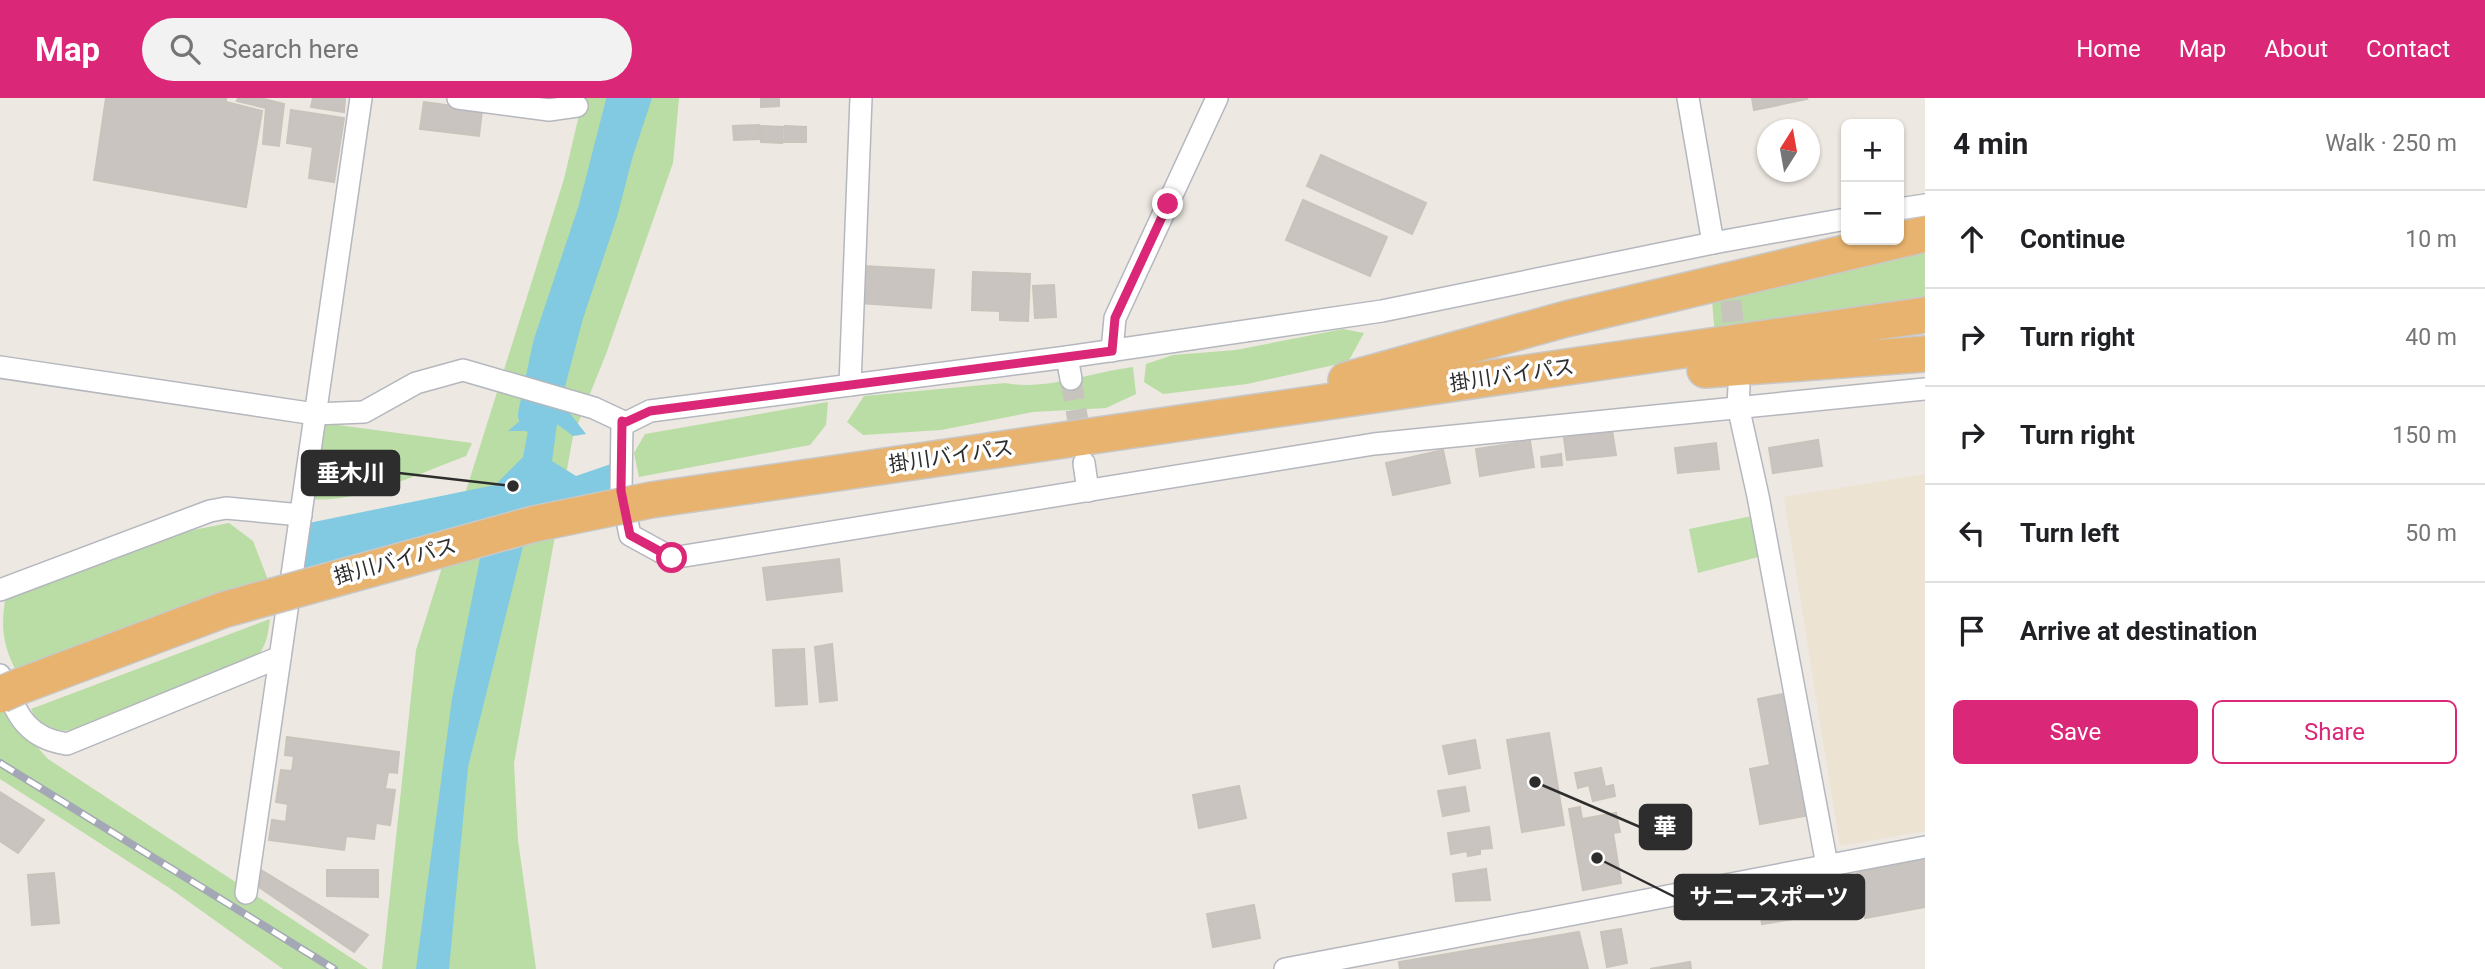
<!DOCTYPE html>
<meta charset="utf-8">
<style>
:root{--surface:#fff;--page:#f2f2f2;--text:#202124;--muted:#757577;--line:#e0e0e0;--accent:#db2777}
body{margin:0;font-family:Roboto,"Noto Sans JP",sans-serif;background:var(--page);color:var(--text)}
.controls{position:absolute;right:21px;top:21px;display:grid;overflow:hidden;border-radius:10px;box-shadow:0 2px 5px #0004}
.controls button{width:63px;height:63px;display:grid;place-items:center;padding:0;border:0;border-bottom:2px solid var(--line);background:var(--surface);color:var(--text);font:35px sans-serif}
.compass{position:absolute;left:1757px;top:21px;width:63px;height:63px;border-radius:50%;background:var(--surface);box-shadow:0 2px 5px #0004;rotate:11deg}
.stop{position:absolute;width:21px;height:21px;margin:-16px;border:5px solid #db2777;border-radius:50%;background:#fff}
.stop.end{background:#db2777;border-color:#fff;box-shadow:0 2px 7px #0008}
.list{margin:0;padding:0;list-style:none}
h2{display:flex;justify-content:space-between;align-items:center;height:91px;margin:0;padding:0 28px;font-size:30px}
h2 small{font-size:23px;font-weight:400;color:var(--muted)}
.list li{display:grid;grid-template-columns:46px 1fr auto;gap:21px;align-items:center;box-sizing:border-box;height:98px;padding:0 28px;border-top:2px solid var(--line)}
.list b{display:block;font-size:26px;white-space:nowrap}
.list em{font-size:23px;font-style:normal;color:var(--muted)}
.actions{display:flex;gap:14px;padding:21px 28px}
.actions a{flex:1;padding:16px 0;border:2px solid var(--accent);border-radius:10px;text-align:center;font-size:24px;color:var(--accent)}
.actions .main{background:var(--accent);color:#fff}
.icon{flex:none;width:38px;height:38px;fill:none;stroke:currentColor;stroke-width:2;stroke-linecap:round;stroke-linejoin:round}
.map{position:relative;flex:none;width:1925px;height:871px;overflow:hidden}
header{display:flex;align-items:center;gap:42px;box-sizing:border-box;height:98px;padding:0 35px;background:var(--accent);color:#fff}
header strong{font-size:33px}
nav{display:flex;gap:38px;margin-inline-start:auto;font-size:24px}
.search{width:490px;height:63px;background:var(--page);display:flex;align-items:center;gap:18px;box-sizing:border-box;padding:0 24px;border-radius:38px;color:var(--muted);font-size:26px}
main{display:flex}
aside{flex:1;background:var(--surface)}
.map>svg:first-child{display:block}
.education{fill:#ece3d3}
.green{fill:#b9dda4}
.water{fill:#81cae2}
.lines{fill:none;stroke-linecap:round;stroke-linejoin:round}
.river{stroke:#81cae2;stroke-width:40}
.building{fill:#c9c4c0;stroke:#c8c3bb;stroke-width:2}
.minor-tunnel{stroke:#c7c3bd;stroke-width:21;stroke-dasharray:21 10;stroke-linecap:butt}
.minor-casing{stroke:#b5b7bf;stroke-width:24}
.trunk-casing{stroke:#c8c8c8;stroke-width:38}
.minor{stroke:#fff;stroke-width:21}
.trunk{stroke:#e8b36e;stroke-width:35}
.rail-casing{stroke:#a4a7b5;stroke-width:8}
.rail{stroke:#fff;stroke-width:5;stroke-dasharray:16;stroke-linecap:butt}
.trunk-bridge-casing{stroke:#c8c8c8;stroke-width:38;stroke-linecap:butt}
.trunk-bridge{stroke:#e8b36e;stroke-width:35}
.route{stroke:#db2777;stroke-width:9}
.labels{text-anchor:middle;stroke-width:7;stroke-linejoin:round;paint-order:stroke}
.street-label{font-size:21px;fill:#2d2d2d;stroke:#fff}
.leader{fill:none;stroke:#2d2d2d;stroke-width:2.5}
.callout-dot{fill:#2d2d2d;stroke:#fff;stroke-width:2.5}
.callout{fill:#2d2d2d;stroke:#2d2d2d;stroke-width:2.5}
.callout-label{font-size:23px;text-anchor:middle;font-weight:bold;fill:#fff}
</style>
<header>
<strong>Map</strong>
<div class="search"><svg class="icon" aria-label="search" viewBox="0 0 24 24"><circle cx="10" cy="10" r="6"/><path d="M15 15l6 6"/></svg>Search here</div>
<nav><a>Home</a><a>Map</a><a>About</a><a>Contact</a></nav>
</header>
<main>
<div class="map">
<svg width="1925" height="871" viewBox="0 0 1925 871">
<rect width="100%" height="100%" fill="#ede8e1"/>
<!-- education -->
<polygon class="education" points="1925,376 1925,733 1840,748 1784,399"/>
<!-- green -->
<g class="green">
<polygon points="583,0 679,0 673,65 606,256 573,338 514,665 518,742 536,871 382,871 416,552 564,81"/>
<polygon points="1925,147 1925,207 1715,239 1712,202"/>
<polygon points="1343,231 1364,235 1348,264 1247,286 1163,296 1144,284 1146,266 1173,257 1236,252"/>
<path d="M1133 269 1136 296 1106 310 1033 314 941 332 863 337 847 324 864 298 1005 285C1046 293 1092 274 1133 269Z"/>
<polygon points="828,304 826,327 810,347 639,379 634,355 645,336"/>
<path d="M323 325 472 345 466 358C422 374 358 406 311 401Z"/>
<polygon points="1752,418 1762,458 1698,475 1689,431"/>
<path d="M229 425 253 443 268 482 17 575C3 548 0 528 6 498L183 434Z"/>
<path d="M270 521C267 543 265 554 246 568L73 632C51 635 40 630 31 611Z"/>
<polygon points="0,613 5,613 48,661 368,871 283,871 171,791 0,681"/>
</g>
<!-- water -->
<polygon class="water" points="627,0 652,0 596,171 561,304 586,336 573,338 557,326 552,363 576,378 611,366 621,393 532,412 468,669 449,871 416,871 452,601 488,420 292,477 299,427 495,387 523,359 528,333 508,333 534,311 587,146"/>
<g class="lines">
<!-- river -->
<polyline class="river" points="538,317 553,247 598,113 627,0"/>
</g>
<!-- building -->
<g class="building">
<polygon points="106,0 226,0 226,4 262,13 246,109 94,82"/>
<polygon points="238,0 260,0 284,6 279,48 263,46 266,10 237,3"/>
<polygon points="313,0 345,0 344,14 311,9"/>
<polygon points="761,0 779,0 779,8 761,9"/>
<polygon points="1752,0 1806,0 1807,1 1754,12"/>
<polygon points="424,4 482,12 479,38 420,31"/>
<polygon points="291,12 344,20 334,84 309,80 313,49 287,45"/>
<polygon points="759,27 759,41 734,42 733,28"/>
<polygon points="761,28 783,29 782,45 761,44"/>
<polygon points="785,28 806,29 806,44 784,44"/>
<polygon points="1321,57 1426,105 1412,136 1307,88"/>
<polygon points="1303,102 1387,139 1370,178 1286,142"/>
<polygon points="863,168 934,172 931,210 860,205"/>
<polygon points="973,174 1030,176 1028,223 1000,222 1000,213 972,212"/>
<polygon points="1054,187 1056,219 1035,220 1033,188"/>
<polygon points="1612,332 1616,357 1567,362 1564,340"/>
<polygon points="1818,342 1822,368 1773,375 1769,350"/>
<polygon points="1530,343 1534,369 1480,378 1476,351"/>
<polygon points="1716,345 1719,371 1678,375 1675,350"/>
<polygon points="1443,352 1450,385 1393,397 1386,365"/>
<polygon points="1561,356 1562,367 1542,369 1541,359"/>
<polygon points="839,461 842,493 767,502 763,470"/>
<polygon points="832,546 837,602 820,604 815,549"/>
<polygon points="804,551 807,606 776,608 773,552"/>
<polygon points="1793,594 1816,716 1760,726 1750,671 1770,667 1758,601"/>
<polygon points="1549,635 1564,727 1522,734 1507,642"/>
<polygon points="287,639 399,654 397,675 388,674 385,691 395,692 390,727 376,725 374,741 346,738 344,752 269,742 272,722 286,724 288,706 276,704 281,672 292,673 294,658 285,657"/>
<polygon points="1475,642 1480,670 1449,676 1443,648"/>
<polygon points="1601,670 1605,689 1613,687 1615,698 1593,703 1589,687 1578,690 1575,675"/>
<polygon points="1239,688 1246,720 1199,730 1193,697"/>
<polygon points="1465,689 1469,713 1443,718 1438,693"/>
<polygon points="0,694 44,722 18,755 0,743"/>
<polygon points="1580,709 1582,721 1616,715 1620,734 1613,735 1621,785 1583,792 1569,711"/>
<polygon points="1489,729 1492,750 1480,751 1480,756 1468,758 1467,753 1451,756 1448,735"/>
<polygon points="1925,760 1925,809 1865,820 1857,771"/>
<polygon points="1486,771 1490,802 1456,803 1453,776"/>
<polygon points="261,772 368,837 354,854 259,789"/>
<polygon points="327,772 378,772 378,799 327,798"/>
<polygon points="54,775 59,825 32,827 28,777"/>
<polygon points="1843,777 1848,806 1827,810 1821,781"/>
<polygon points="1807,779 1813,818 1762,826 1756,787"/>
<polygon points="1254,807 1260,840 1213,849 1207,816"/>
<polygon points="1621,831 1627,865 1607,869 1601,834"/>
<polygon points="1579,834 1588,871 1400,871 1399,864"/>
<polygon points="1690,864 1691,871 1650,871"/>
</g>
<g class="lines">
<!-- minor-tunnel -->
<g class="minor-tunnel">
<polyline points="1728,172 1736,255"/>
<polyline points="1071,281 1082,348"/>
</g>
<!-- minor casing -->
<g class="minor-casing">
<g id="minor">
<polyline points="458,0 549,12 577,8"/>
<polyline points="1688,0 1713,145"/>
<polyline points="1899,111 1925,107"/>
<polyline points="1112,253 1115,220 1217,0"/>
<polyline points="1067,259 1071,281"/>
<polyline points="0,269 315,316 364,314 416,285 463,272 594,310 626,325 650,313 1067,259 1382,213 1713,145 1846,121"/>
<polyline points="850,287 861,0"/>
<polyline points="1739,289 1738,308 1758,398 1827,767"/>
<polyline points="622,323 621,393 630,437 672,460 1374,346 1925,291"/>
<polyline points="1084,365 1088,393"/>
<polyline points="0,492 210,413 226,410 301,417"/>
<path d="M0 577C16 612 23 640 67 646L280 559"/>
<polyline points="246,795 361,0"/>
<polyline points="1285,871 1925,749"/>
</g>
</g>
<!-- trunk casing -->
<g class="trunk-casing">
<g id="trunk">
<polyline points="1705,272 1925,256"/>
<polyline points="1346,282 1566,221 1925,136"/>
<polyline points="651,402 1925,217"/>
<polyline points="18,589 223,512 266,500"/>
</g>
</g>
<!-- minor -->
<use href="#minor" class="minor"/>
<!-- trunk -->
<use href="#trunk" class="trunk"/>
<!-- rail casing -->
<g class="rail-casing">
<polyline id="rail" points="0,665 334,871"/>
</g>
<!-- rail -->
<use href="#rail" class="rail"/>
<!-- trunk-bridge casing -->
<g class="trunk-bridge-casing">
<g id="trunk-bridge">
<polyline points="266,500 534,426 651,402"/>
<polyline points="0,597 18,589"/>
</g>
</g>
<!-- trunk-bridge -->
<use href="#trunk-bridge" class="trunk-bridge"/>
</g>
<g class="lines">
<!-- route -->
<polyline class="route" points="672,460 630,437 621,393 622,323 626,324 650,313 1112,253 1115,220 1168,106"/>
</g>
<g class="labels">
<!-- street labels -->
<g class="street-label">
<text transform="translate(1512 277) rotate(-8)" y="7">掛川バイパス</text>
<text transform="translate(951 358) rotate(-8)" y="7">掛川バイパス</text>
<text transform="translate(395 463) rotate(-15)" y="7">掛川バイパス</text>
</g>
</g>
<!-- callouts -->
<path class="leader" d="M513 388L399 375M1535 684L1640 729M1597 760L1675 799"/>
<g class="callout-dot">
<circle cx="513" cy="388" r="7"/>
<circle cx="1535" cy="684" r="7"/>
<circle cx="1597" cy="760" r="7"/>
</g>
<g class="callout">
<rect x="302" y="353" width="97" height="44" rx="7"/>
<rect x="1640" y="707" width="51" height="44" rx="7"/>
<rect x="1675" y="777" width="189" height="44" rx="7"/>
</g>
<g class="callout-label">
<text x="351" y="383">垂木川</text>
<text x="1665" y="737">華</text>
<text x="1769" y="807">サニースポーツ</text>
</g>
</svg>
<div class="controls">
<button>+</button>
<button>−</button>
</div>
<svg class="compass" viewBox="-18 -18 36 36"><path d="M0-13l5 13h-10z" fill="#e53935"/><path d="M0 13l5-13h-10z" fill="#757577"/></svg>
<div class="stop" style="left:672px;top:460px"></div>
<div class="stop end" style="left:1168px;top:106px"></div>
</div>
<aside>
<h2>4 min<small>Walk · 250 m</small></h2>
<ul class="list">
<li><svg class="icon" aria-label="ahead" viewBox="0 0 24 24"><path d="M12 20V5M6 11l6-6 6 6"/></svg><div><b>Continue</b></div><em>10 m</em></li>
<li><svg class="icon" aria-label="right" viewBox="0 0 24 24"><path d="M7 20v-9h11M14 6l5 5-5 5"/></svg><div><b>Turn right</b></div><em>40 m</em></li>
<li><svg class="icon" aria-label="right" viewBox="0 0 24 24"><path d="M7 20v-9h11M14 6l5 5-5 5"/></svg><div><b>Turn right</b></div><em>150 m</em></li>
<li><svg class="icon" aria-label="left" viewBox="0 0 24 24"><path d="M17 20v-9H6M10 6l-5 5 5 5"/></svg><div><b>Turn left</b></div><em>50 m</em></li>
<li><svg class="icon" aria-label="arrive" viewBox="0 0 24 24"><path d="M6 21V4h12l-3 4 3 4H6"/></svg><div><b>Arrive at destination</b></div></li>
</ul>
<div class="actions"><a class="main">Save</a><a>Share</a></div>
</aside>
</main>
